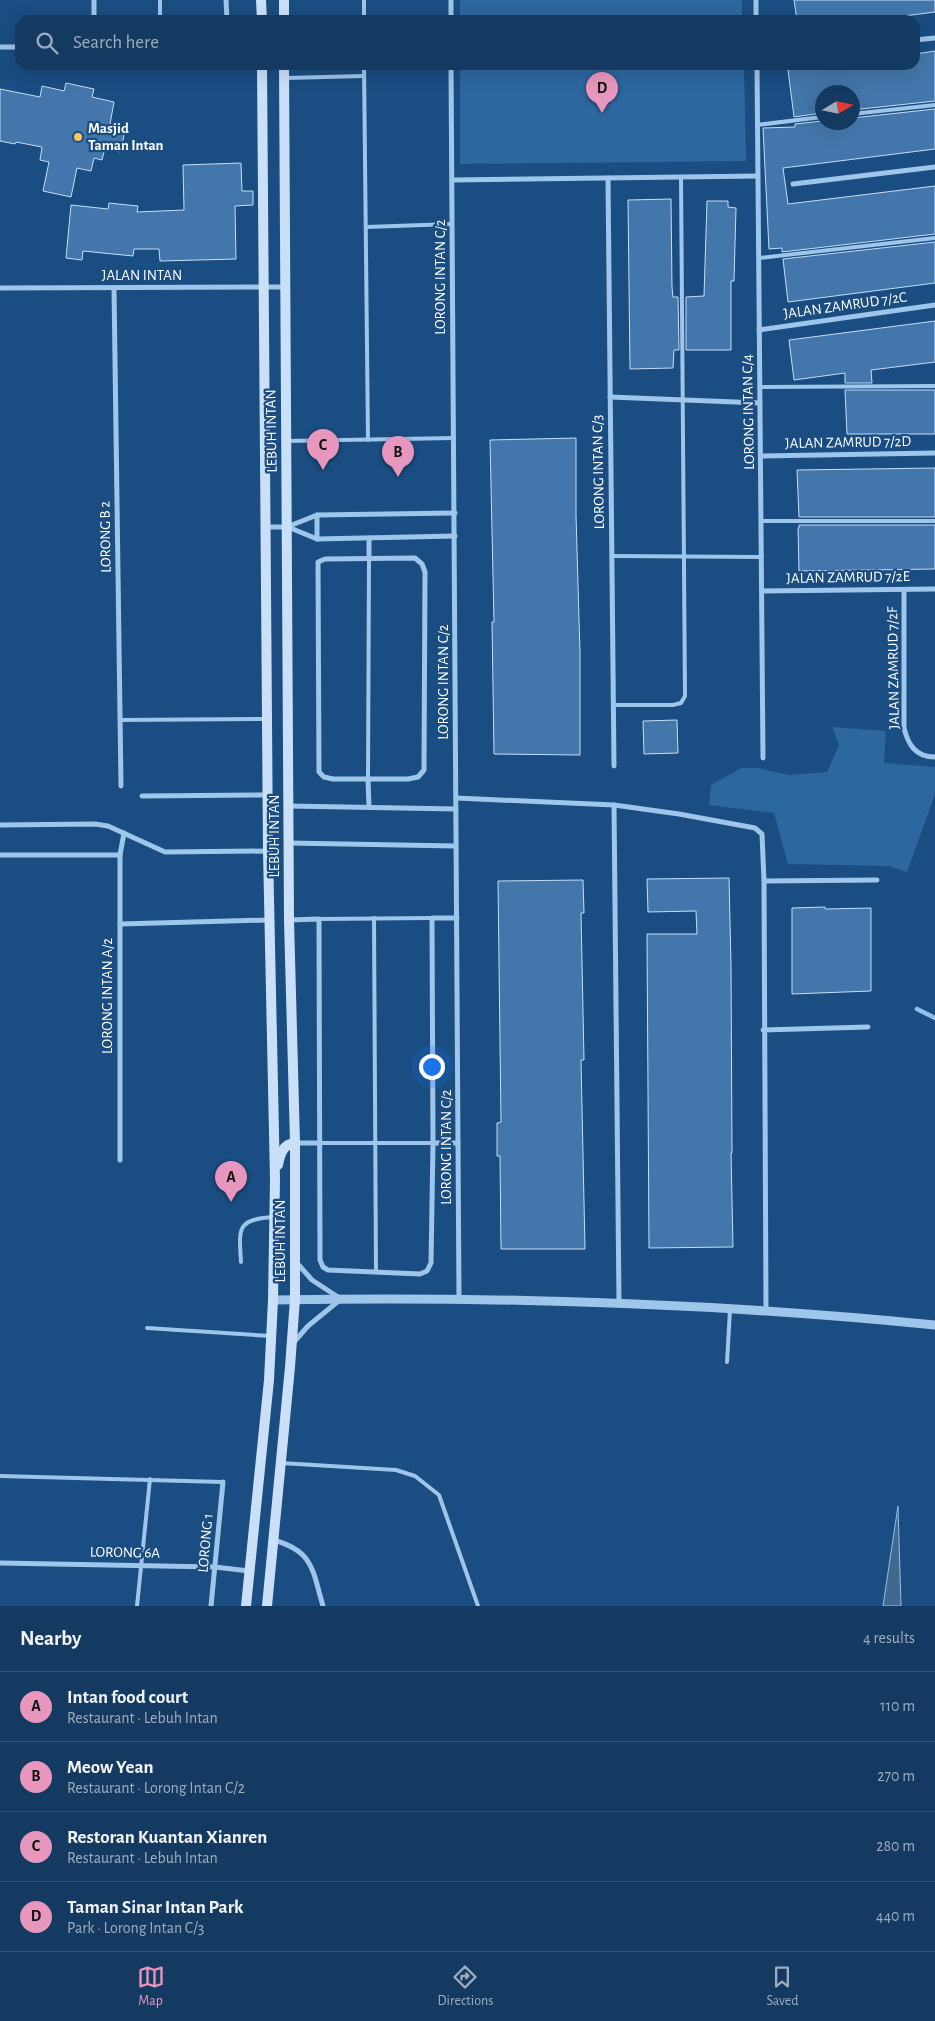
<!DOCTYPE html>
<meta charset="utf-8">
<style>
:root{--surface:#143a61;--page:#21456a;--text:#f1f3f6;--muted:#9dadbd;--line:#335476;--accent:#e797bd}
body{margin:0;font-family:"Alegreya Sans",sans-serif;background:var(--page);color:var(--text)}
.compass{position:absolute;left:815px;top:85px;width:45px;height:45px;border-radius:50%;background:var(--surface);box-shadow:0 5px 20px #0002;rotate:80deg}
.you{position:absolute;left:431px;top:1066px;width:18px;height:18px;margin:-12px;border:4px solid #fff;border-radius:50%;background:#1a73e8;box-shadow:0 0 0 8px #1a73e833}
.badge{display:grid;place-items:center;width:32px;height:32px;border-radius:50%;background:var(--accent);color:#111;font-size:16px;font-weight:700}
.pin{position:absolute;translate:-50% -41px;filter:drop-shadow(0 1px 2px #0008)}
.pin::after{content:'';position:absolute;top:26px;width:18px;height:15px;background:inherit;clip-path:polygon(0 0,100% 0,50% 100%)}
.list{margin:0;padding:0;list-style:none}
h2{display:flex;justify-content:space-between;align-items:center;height:65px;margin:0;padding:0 20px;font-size:21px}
h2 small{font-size:16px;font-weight:400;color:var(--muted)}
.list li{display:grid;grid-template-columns:32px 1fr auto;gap:15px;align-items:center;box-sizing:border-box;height:70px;padding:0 20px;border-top:1px solid var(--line)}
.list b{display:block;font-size:19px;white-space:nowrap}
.list p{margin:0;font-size:16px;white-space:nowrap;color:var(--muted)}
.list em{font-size:16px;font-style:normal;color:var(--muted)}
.icon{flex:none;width:28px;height:28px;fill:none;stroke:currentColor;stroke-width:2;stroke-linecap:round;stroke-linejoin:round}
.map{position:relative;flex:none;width:935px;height:1606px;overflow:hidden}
.search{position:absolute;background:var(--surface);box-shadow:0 5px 20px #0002;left:15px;right:15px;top:15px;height:55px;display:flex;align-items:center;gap:12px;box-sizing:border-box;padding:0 18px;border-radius:15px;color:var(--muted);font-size:19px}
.sheet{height:345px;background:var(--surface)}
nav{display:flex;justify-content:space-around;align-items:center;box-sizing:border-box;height:70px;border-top:1px solid var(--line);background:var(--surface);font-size:14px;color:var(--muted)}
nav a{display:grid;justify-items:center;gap:2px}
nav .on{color:var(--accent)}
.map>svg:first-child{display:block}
.green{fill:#2d67a0}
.water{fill:#42688e;stroke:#91c0ec}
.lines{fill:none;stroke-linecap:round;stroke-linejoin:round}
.stream{stroke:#91c0ec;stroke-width:4.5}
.building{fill:#4377ab;stroke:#c3def8}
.service{stroke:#9ec5ea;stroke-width:4}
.minor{stroke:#9ec5ea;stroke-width:5}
.tertiary{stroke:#9ec5ea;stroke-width:9}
.secondary{stroke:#cae0f8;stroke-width:10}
.poi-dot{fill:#fcc45a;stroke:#1a4d81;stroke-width:2}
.labels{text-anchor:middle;stroke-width:4.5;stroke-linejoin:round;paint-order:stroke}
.poi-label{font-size:15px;font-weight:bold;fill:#fff;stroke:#1a4d81;text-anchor:start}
.street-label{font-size:15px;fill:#fff;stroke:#1a4d81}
</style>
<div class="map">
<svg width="935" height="1606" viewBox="0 0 935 1606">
<rect width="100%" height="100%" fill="#1a4d81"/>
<!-- green -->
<g class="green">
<rect x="460" y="0" width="282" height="20"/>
<polygon points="460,65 744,65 746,161 460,164"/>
<polygon points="832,727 886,731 884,763 935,767 935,794 907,872 889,866 788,864 774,813 709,805 711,785 741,768 758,768 789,775 827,772 839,745"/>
</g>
<!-- water -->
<polygon class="water" points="898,1506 901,1606 883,1606"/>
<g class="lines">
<!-- stream -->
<polyline class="stream" points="917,1009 935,1018"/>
</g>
<!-- building -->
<g class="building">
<polygon points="794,0 935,0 935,12 872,20 797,20"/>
<polygon points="935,51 935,101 852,110 852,92 822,92 822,113 794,117 788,70 826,65 915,65 915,54"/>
<polygon points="66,83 94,89 92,97 114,102 110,124 126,127 120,152 105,148 102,160 94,158 91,171 77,168 71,197 43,191 49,162 40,160 42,147 16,142 15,144 0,141 0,89 40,97 42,86 64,91"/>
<polygon points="935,109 935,149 783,168 788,204 935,186 935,234 782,252 782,248 769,249 763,128 795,127 795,124 822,121 822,122 852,122 852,118"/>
<polygon points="241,163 242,191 253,191 253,205 235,206 236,259 160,261 159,249 134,249 133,256 83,251 82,260 66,258 71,205 108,209 109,203 138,206 137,212 184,210 183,165"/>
<polygon points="671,199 672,287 673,297 678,297 679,350 674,350 673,368 630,369 628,200"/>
<polygon points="707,201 728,201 728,207 736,208 734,281 731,281 731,350 686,350 686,297 704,296"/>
<polygon points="935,242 935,283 788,302 783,259"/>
<polygon points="935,321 935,362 871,370 872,383 845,383 845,373 794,380 789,340"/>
<polygon points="845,390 935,390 935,434 847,434"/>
<polygon points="576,438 576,515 580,653 580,755 494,754 492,622 494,622 490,440"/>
<polygon points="935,468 935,517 799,517 797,470"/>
<polygon points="799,525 935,525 935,569 799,571 798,528 799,528"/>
<polygon points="677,720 678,753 644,754 643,721"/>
<polygon points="729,878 731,965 732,1153 731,1153 733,1247 649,1248 647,934 697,934 696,911 648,912 647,879"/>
<polygon points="583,880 584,913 581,913 584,1060 581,1060 585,1249 501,1249 500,1156 497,1156 497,1123 501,1122 498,881"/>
<polygon points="825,907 825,909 871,908 871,991 792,994 792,908"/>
</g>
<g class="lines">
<!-- service -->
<g class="service">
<polyline points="160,0 160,20"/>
<polyline points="364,0 364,20"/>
<polyline points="364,65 368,440"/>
<polyline points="286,78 364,76"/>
<polyline points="852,114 935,105"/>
<polyline points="757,125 822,117"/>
<polyline points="366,227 452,224"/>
<polyline points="759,258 935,238"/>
<polyline points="760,387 935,386"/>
<polyline points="287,441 454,438"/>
<polyline points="761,521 935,521"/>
<polyline points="612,556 762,557"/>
<polyline points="613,705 673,705 681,703 685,696 681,177"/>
<polyline points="120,720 265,719"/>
<polyline points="368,779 369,559"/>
<polyline points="374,918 376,1272"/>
<polyline points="319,919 432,918"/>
<polyline points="321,1143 433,1143"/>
<path d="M241 1262C239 1229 236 1219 274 1217"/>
<polyline points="147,1328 271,1336"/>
<polyline points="727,1362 730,1310"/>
<polyline points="281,1463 396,1470 415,1476 439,1495 478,1606"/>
<polyline points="0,1476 223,1482"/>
<polyline points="137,1606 150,1479"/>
</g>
<!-- minor -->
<g class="minor">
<polyline points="94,0 94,20"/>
<polyline points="226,0 227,20"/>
<polyline points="451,0 451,20"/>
<polyline points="756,0 756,20"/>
<polyline points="915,40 935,38"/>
<polyline points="0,47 20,47"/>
<polyline points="451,65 459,1299"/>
<polyline points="757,65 763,758"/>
<polyline points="608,178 614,766"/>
<polyline points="452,180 758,176"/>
<polyline points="793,184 935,167"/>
<polyline points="0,288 284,287"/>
<polyline points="114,288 121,786"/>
<polyline points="759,330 935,305"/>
<polyline points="610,397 760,403"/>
<polyline points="761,456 935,453"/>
<polyline points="317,515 317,539"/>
<polyline points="266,527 287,527 317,515 455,513"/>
<polyline points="288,527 317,539 455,536"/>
<polyline points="369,538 369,559"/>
<polygon points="415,558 422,564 425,572 424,770 418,777 408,779 333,779 324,777 319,772 318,562 325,559"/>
<path d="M904 590V728C908 744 915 757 935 757"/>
<polyline points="762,591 935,589"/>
<polyline points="368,779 369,807"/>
<polyline points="142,796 267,795"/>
<polyline points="456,798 614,805 679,814 755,828 762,834 764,881 766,1311"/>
<polyline points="614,805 619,1303"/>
<polyline points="289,806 456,809"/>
<polyline points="0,825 95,824 108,826 165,852 268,851"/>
<polyline points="288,843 456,846"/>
<polyline points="0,855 120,855"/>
<polyline points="764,881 877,880"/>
<polyline points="289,920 319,919 320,1260 323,1267 328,1270 420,1274 427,1271 431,1263 433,1143 432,918 457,918"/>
<polyline points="120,924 269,920"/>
<polyline points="763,1030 868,1027"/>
<polyline points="295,1143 321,1143"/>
<polyline points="433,1143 458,1143"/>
<polyline points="120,1160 120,855 124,833"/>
<polyline points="294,1342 308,1326 341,1299 312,1280 297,1263"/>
<path d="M274 1540C314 1552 312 1569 323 1606"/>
<polyline points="0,1563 215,1567 249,1571"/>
<polyline points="211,1606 223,1482"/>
</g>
<!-- tertiary -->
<path class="tertiary" d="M273 1300C494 1296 715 1303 935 1325"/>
<!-- secondary -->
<g class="secondary">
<polyline points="261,0 262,20"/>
<polyline points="284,0 284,20"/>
<path d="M278 1165C280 1154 283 1144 295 1143"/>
<polyline points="246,1606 269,1380 273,1300 275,1180 268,851 262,65"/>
<polyline points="267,1606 290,1367 295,1299 295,1143 289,920 284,65"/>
</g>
</g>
<!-- markers -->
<circle class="poi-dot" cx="78" cy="137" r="5"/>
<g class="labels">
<!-- poi labels -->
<g class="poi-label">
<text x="88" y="133">Masjid<tspan x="88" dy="17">Taman Intan</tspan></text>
</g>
<!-- street labels -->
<g class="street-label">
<text x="142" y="280">JALAN INTAN</text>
<text transform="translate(440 277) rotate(-90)" y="5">LORONG INTAN C/2</text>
<text transform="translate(845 305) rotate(-8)" y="5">JALAN ZAMRUD 7/2C</text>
<text transform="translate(748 412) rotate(-91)" y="5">LORONG INTAN C/4</text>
<text transform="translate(271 431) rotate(-91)" y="5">LEBUH INTAN</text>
<text transform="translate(848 442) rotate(-1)" y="5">JALAN ZAMRUD 7/2D</text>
<text transform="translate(598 472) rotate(-91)" y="5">LORONG INTAN C/3</text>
<text transform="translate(105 537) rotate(-91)" y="5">LORONG B 2</text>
<text transform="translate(848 577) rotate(-1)" y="5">JALAN ZAMRUD 7/2E</text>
<text transform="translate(893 668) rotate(-91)" y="5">JALAN ZAMRUD 7/2F</text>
<text transform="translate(443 682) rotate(-90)" y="5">LORONG INTAN C/2</text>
<text transform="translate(274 836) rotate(-90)" y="5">LEBUH INTAN</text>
<text transform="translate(107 996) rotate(-90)" y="5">LORONG INTAN A/2</text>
<text transform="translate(446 1147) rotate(-90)" y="5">LORONG INTAN C/2</text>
<text transform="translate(280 1241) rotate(-90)" y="5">LEBUH INTAN</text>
<text transform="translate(205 1543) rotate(-85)" y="5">LORONG 1</text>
<text transform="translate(125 1552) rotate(1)" y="5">LORONG 6A</text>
</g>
</g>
</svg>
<svg class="compass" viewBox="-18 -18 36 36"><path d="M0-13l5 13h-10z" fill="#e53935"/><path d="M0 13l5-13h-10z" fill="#9dadbd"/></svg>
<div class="you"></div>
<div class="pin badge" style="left:231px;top:1202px">A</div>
<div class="pin badge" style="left:398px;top:477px">B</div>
<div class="pin badge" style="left:323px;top:470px">C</div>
<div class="pin badge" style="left:602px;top:113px">D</div>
<div class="search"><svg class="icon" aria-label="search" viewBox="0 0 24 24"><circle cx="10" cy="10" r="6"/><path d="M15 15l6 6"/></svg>Search here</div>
</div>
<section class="sheet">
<h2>Nearby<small>4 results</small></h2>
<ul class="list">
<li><span class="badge">A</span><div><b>Intan food court</b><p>Restaurant · Lebuh Intan</p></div><em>110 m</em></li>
<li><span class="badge">B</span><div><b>Meow Yean</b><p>Restaurant · Lorong Intan C/2</p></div><em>270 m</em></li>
<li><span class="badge">C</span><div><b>Restoran Kuantan Xianren</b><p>Restaurant · Lebuh Intan</p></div><em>280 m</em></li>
<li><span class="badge">D</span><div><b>Taman Sinar Intan Park</b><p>Park · Lorong Intan C/3</p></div><em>440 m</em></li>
</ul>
</section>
<nav>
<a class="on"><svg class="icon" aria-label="map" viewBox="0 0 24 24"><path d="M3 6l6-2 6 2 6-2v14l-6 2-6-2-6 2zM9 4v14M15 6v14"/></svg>Map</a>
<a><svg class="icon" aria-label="directions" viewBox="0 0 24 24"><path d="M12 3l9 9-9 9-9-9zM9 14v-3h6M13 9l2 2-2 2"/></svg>Directions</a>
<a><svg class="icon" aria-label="saved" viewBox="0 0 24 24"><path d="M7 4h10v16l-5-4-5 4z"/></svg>Saved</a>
</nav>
